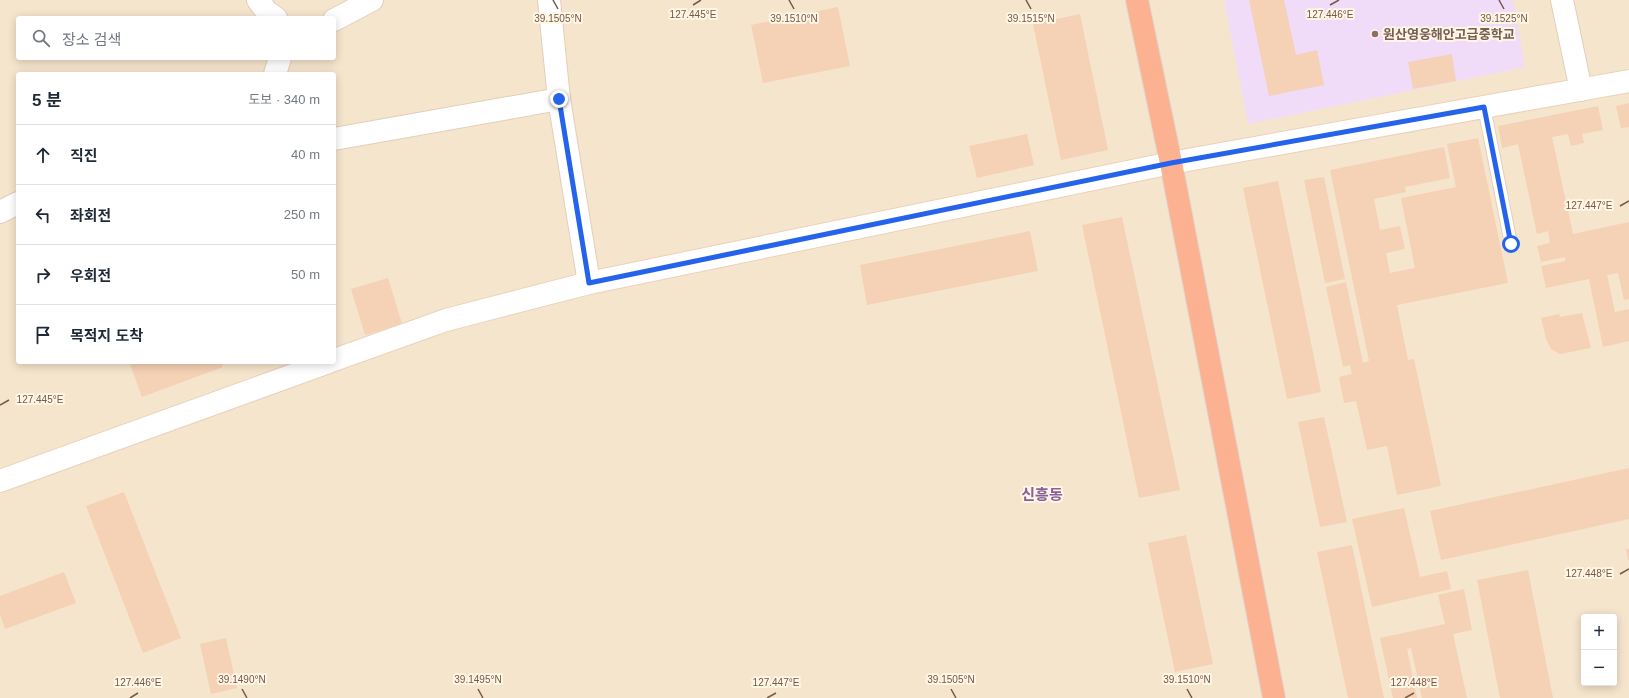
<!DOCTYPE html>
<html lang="ko">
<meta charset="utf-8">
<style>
:root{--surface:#fff;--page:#f2f2f3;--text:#1f2937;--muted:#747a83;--line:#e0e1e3}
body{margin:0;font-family:Arial,"Noto Sans KR",sans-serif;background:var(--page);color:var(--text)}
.controls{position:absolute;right:12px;bottom:12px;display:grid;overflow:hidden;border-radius:4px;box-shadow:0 2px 10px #0003}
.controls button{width:36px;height:36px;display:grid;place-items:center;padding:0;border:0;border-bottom:1px solid var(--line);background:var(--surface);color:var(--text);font:20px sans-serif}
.stop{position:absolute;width:12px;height:12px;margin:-9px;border:3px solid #2563eb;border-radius:50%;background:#fff}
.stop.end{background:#2563eb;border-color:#fff;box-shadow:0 1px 4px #0008}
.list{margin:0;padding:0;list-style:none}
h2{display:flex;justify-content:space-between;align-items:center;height:52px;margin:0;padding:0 16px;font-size:17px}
h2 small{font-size:13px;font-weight:400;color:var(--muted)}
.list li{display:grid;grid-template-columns:26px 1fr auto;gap:12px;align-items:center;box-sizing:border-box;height:60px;padding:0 16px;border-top:1px solid var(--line)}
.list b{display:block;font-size:15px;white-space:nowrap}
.list em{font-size:13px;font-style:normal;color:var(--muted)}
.icon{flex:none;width:22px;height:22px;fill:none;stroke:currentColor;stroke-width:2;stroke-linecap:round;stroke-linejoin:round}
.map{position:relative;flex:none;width:1629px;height:698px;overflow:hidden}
.search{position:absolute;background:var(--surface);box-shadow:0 2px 10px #0003;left:16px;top:16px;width:320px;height:44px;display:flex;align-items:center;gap:10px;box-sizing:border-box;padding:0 14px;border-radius:4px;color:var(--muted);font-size:15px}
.panel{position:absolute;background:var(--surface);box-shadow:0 2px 10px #0003;left:16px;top:72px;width:320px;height:292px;border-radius:4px}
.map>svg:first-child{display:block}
.residential{fill:#f6e5cd;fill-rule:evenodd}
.education{fill:#f0dcf9}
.building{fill:#f5d1b5}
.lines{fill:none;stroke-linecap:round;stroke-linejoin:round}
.lane-casing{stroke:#e2cfba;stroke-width:14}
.street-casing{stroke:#e2cfba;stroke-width:24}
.secondary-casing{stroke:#e9d2ba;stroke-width:24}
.highway-casing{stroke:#ded7d2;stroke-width:24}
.lane{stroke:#fff;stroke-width:12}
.street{stroke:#fff;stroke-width:22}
.secondary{stroke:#fff;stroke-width:22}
.highway{stroke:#fcb291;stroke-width:22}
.route{stroke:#2563eb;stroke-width:5}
.ticks{fill:none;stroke:#755845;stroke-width:1.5}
.education-dot{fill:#8d6e63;stroke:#fff6e6;stroke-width:1.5}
.labels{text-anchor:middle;stroke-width:4;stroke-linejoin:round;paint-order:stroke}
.education-label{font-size:13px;font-weight:bold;fill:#785e54;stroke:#fff6e6;text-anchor:start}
.quarter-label{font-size:15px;font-weight:bold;fill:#886099;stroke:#fff6e6}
.ticks-label{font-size:10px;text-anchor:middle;fill:#755845;stroke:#fff6e6;stroke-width:4;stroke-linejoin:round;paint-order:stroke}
</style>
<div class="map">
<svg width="1629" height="698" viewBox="0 0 1629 698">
<rect width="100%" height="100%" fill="#fef3df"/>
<!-- residential -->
<path class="residential" d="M0 0H1629V698H0ZM18 18H334V58H18ZM18 74H334V362H18ZM1584 617H1614V683H1584Z"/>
<!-- education -->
<polygon class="education" points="1224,0 1513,0 1525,67 1248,124"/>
<!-- building -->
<g class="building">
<polygon points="1249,0 1284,0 1296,55 1317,50 1324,85 1269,96"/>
<polygon points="838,7 850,66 763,83 751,25"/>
<polygon points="1080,14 1108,150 1061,160 1033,24"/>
<polygon points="1452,54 1456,81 1413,89 1408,62"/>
<polygon points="1629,103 1629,127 1621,128 1616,106"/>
<polygon points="1598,106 1603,130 1582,134 1584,143 1571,146 1568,134 1552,137 1573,234 1629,222 1629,299 1624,300 1618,273 1607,275 1615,312 1629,309 1629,341 1603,347 1589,279 1546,288 1541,266 1565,261 1565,257 1541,262 1537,246 1550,243 1548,231 1537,234 1518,144 1502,148 1498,126"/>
<polygon points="1027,134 1034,165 977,178 969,146"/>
<polygon points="1478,138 1508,283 1397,305 1408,360 1414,359 1441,486 1397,495 1387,446 1367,450 1356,401 1344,403 1339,377 1352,374 1350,365 1343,367 1326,287 1346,282 1363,363 1369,361 1330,170 1444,147 1450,178 1405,187 1406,192 1374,199 1380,230 1400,226 1405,249 1386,253 1390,273 1415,268 1401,198 1456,187 1447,144"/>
<polygon points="1324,177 1345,279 1325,283 1304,180"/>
<polygon points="1278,181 1321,392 1287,399 1243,188"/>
<polygon points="1122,217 1180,490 1139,498 1082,225"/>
<polygon points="1030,231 1038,271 867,305 860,265"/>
<polygon points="388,278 402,324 365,335 351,289"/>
<polygon points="1582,313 1591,348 1560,354 1551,349 1546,339 1541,318 1559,314 1560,317"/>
<polygon points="129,362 221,362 223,367 142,397"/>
<polygon points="1324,417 1347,522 1320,527 1298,422"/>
<polygon points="1629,468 1629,519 1441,560 1430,511"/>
<polygon points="124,492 181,638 143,653 86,506"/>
<polygon points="1404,508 1420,577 1447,571 1451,589 1372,607 1352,519"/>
<polygon points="1186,535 1213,664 1175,672 1148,543"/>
<polygon points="1352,545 1384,698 1348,698 1317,552"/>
<polygon points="1626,549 1629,549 1629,560 1628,560"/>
<polygon points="1528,570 1553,698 1500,698 1477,580"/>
<polygon points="64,572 76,603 5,629 0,615 0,596"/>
<polygon points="1464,589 1472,630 1453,634 1467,698 1422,698 1411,648 1407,649 1417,698 1393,698 1380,638 1445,624 1438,595"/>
<polygon points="226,638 237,688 211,694 200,644"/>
</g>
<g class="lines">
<!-- lane casing -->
<g class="lane-casing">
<polyline id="lane" points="1484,107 1511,244"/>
</g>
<!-- street casing -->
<g class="street-casing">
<g id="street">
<polyline points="258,0 267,12 276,18"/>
<polyline points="549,0 559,99 589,283"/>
<polyline points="1562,0 1581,90"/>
<polyline points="334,20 372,0"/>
<polyline points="275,74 280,58"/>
<polyline points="334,139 559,99"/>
<polyline points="0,212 18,203"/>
</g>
</g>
<!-- secondary casing -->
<g class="secondary-casing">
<g id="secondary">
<polyline points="334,360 446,320 589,283 1171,163 1629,81"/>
<polyline points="0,481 329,362"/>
</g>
</g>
<!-- highway casing -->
<g class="highway-casing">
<polyline id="highway" points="1137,0 1171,163 1274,698"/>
</g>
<!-- lane -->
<use href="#lane" class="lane"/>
<!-- street -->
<use href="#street" class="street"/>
<!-- secondary -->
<use href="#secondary" class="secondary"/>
<!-- highway -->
<use href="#highway" class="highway"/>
</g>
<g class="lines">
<!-- route -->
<polyline class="route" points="559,99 589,283 1171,163 1484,107 1511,244"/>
</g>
<!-- ticks -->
<path class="ticks" d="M553 0 558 9M789 0 794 9M1026 0 1031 9M1499 0 1504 9M693 5 701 0M1330 5 1339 0M1620 206 1629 201M0 405 9 400M1620 574 1629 569M242 689 247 698M478 689 483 698M951 689 956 698M1187 689 1192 698M130 698 138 693M767 698 776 693M1405 698 1414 693"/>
<!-- markers -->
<circle class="education-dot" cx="1375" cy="34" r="4"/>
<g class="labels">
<!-- education labels -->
<g class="education-label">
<text x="1383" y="39">원산영웅해안고급중학교</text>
</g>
<!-- quarter labels -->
<g class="quarter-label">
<text x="1042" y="500">신흥동</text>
</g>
</g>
<g class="ticks-label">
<text x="1330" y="18">127.446°E</text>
<text x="693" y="18">127.445°E</text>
<text x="558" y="22">39.1505°N</text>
<text x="794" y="22">39.1510°N</text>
<text x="1031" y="22">39.1515°N</text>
<text x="1504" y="22">39.1525°N</text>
<text x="1589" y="209">127.447°E</text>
<text x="40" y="403">127.445°E</text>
<text x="1589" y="577">127.448°E</text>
<text x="242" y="683">39.1490°N</text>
<text x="478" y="683">39.1495°N</text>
<text x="951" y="683">39.1505°N</text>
<text x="1187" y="683">39.1510°N</text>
<text x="138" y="686">127.446°E</text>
<text x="776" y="686">127.447°E</text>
<text x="1414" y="686">127.448°E</text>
</g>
</svg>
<div class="controls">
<button>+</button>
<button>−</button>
</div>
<div class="stop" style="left:1511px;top:244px"></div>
<div class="stop end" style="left:559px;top:99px"></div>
<div class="search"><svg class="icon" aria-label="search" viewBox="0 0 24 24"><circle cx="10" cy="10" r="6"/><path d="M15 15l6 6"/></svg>장소 검색</div>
<section class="panel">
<h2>5 분<small>도보 · 340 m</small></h2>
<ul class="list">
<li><svg class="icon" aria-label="ahead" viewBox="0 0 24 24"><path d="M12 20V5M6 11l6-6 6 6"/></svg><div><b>직진</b></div><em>40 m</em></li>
<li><svg class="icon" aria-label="left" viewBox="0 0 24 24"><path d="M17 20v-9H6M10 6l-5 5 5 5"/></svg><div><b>좌회전</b></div><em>250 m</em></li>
<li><svg class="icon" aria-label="right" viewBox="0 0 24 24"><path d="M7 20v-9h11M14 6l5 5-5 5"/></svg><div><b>우회전</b></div><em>50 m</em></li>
<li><svg class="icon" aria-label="arrive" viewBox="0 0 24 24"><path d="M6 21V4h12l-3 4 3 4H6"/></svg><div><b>목적지 도착</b></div></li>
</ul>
</section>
</div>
